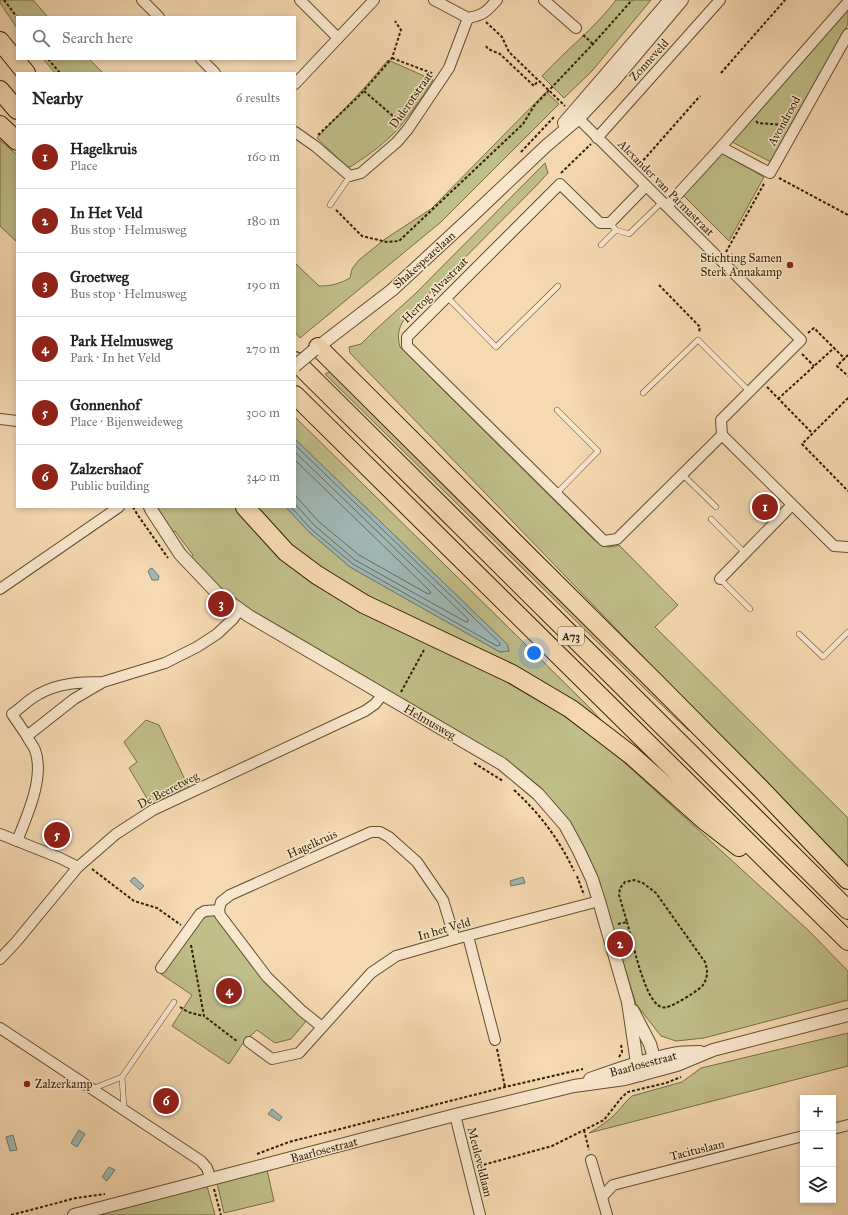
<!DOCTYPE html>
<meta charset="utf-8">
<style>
:root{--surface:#fff;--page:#f6f6f6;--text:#222;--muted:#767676;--line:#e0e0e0;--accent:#8f2418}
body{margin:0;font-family:"IM FELL Great Primer",serif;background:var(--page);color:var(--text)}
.controls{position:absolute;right:12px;bottom:12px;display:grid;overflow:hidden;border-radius:0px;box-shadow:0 2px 6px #0003}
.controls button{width:36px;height:36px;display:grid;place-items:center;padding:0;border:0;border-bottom:1px solid var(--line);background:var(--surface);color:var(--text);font:20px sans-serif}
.you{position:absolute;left:534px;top:653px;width:14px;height:14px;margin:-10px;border:3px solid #fff;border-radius:50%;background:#1a73e8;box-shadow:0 0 0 6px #1a73e833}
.badge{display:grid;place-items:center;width:26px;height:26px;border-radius:50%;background:var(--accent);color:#fff;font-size:13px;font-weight:700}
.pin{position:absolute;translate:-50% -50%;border:2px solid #fff;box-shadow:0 1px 4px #0006}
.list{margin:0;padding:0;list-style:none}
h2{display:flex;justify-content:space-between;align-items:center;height:52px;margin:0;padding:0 16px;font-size:17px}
h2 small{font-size:13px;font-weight:400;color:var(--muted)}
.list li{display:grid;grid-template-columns:26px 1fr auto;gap:12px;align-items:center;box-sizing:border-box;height:64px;padding:0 16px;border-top:1px solid var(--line)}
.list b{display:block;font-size:15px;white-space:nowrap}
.list p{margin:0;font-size:13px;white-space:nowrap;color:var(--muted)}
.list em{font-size:13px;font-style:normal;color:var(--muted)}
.icon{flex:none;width:22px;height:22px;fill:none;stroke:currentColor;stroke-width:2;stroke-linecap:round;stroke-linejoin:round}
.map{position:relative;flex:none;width:848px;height:1215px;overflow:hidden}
.search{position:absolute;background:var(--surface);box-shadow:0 2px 6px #0003;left:16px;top:16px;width:280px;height:44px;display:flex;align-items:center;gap:10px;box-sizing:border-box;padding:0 14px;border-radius:0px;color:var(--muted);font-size:15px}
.panel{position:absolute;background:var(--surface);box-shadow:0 2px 6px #0003;left:16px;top:72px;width:280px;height:436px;border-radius:0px}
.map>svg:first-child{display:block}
.green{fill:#c0be89;stroke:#796e46}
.water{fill:#9fb8b6;stroke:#737a6e}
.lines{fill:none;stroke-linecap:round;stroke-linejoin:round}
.shore{stroke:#686b5c;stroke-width:1}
.service-casing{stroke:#634d2e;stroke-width:6}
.minor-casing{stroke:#634d2e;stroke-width:12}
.tertiary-casing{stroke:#634d2e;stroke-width:14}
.motorway-casing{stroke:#321e02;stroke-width:20}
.path{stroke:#321e02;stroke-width:2;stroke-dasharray:3 2;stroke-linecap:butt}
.service{stroke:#f8e6cd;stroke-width:5}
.minor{stroke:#f8e6cd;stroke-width:10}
.tertiary{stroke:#f8e6cd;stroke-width:12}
.motorway{stroke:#f5d9b2;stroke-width:18}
.tertiary-bridge-casing{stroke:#634d2e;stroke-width:14;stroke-linecap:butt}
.tertiary-bridge{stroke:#f8e6cd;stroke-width:12}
.poi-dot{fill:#8f2418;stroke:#f8e6cd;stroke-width:1.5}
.labels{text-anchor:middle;stroke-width:3;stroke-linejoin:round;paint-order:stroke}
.shield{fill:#f8e6cd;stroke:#6d5a3f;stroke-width:1}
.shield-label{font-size:11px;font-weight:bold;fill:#321e02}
.street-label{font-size:12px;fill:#321e02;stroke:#f8e6cd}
.poi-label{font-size:12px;fill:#321e02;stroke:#f8e6cd;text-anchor:end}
</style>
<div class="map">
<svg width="848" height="1215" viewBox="0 0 848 1215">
<rect width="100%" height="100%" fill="#f5d9b2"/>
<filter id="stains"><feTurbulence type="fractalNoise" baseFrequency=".005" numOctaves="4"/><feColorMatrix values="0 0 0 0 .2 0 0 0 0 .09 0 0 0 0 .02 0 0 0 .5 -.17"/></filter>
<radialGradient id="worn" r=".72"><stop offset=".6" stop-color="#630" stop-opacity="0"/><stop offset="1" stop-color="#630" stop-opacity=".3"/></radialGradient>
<!-- green -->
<g class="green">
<polygon points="0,0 33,0 48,17 17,17 17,28 0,3"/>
<path d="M616 0H651L592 71 564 98 542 76C566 50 595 28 616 0Z"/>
<polygon points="848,8 848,24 771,162 730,141"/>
<polygon points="43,59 89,59 103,73 55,73"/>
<path d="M388 60 433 80C422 98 407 120 392 135 380 147 364 158 350 167L346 166 317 138 366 86Z"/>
<path d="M546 92 559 104 441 222 300 338 295 332V263L319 286C331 286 339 284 350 278L352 269 359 260 385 239 431 209Z"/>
<polygon points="0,140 17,155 17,242 0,226"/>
<polygon points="719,152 764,177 729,241 682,194"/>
<path d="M545 163 548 173 536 186 405 318C398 329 397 335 400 347L593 539C602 546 606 549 619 545L678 605 655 627 848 818V869L350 353 349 347 361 344 374 331 415 294Z"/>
<polygon points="333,370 694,732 688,730 644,688 325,374"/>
<polygon points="295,417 591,709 618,739 367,598 290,547 254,507 286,507 308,531 350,567 500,652 509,651 507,644 297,441 295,440"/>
<polygon points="158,507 235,507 279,558 310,582 360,611 503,680 560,713 613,752 809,931 848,971 848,1000 704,1038 676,1041 661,1036 636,1004 604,900 541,791 251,610 221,589 190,558 193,555 175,531 172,533 159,511"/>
<polygon points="146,720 159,725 189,788 151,805 129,768 137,762 124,742"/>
<polygon points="215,915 307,1020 291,1039 275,1043 257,1030 243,1043 229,1064 172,1026 192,995 161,974 204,916"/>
<path d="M848 1033V1066L589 1133C599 1127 609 1121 617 1112 622 1107 626 1101 632 1096L682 1082 701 1068Z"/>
<polygon points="267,1170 274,1201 224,1213 217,1183"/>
<polygon points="207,1186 215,1215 94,1215"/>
</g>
<!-- water -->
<g class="water">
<polygon points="295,440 297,441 507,644 509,651 500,652 350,567 308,531 286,507 295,507"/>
<polygon points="151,568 153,569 159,576 158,580 152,580 148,571"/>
<polygon points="134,877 144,886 140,890 130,881"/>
<polygon points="523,877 525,883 511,886 510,881"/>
<polygon points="272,1109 282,1117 279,1121 268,1114"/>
<polygon points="79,1130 85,1134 77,1147 71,1143"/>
<polygon points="13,1135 17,1150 10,1151 6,1137"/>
<polygon points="109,1167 115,1170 107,1181 102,1177"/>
</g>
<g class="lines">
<!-- shore -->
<g class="shore">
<polyline points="295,452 468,619 468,622 466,622 355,560 314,525 295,504"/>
<polyline points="295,460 430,591 431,593 428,594 359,555 318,521 295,495"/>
<polyline points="291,507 311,529 353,564 497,646 500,645 500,643 295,445"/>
</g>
<!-- service casing -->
<g class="service-casing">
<g id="service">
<polyline points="330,205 350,176"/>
<polyline points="610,223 616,230 629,234 662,202"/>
<polyline points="601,245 616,230"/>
<polyline points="447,297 496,347 558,286"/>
<polyline points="643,393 698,340 749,391"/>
<polyline points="682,474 716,507"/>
<polyline points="556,494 598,451 557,410"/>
<polyline points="711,519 745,553"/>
<polyline points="720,579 750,609"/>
<polyline points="799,634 823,657 848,632"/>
<polyline points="122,1077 124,1109"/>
<polyline points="92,1089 122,1077 174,1002"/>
</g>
</g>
<!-- minor casing -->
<g class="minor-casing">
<g id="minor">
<polyline points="142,0 159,17"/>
<polyline points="300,0 338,38"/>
<path d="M434 0 468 18C484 15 486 12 497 0"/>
<polyline points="544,0 576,28"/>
<polyline points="201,59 215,73"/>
<polyline points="295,84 374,0"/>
<polyline points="574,114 801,340 721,420 722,435 617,539 604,541 407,346 407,337 560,184 600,223 610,223 646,186"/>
<polyline points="295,132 315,146 350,176 361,173 397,142 408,129 449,68 468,18"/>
<polyline points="597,138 720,0"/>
<polyline points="721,147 770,173 848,34"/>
<polyline points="667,206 721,147 848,2"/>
<polyline points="0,419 17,421"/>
<polyline points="722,435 834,546 848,547"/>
<polyline points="720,579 792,505"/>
<polyline points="0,589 119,507"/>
<path d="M103 682C81 682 58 683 39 694 29 699 21 708 12 714L27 736 74 699 103 682 165 663 197 647 217 634 233 619 240 609"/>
<polyline points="0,834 60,858 78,867"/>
<path d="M17 841C27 816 45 777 35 750 33 745 29 741 27 736"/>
<polyline points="219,910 220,915 267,977 302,1011 322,1027"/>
<polyline points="468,936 495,1040"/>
<polyline points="0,959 16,942 78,867 116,834 153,810 365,711 375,704 383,694"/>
<polyline points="161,968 200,914 205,911 219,910 221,902 230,895 371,832 380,832 389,837 417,862 443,900 455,939"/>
<polyline points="0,1028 201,1161 207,1168 211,1180"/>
<polyline points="249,1042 272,1059 299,1053 371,973 396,956 455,939 599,901"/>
<polyline points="455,1115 480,1215"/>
<polyline points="833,1129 848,1125"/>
<polyline points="591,1160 607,1215"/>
<polyline points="602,1197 613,1185 803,1136"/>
</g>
</g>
<!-- tertiary casing -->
<g class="tertiary-casing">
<g id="tertiary">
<polyline points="564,123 670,0"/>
<polyline points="314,350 392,290 472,216 546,146 579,118 612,83 682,0"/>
<polyline points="150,507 152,511 180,554 218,594 249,616 502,764 538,794 565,825 579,851 592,879 599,901 628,1002 637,1063 641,1075"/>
<polyline points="633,1011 650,1044 656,1065"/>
<path d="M590 1079C617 1069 644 1060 672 1054 681 1052 691 1052 700 1052"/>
<polyline points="74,1215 455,1115 574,1086 625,1079 677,1065 713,1050 848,1015"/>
</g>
</g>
<!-- motorway casing -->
<g class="motorway-casing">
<g id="motorway">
<polyline points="0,41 26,73"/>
<polyline points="0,90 17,110"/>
<polyline points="0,125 17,141"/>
<polyline points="318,347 657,684 761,789 848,880"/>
<polyline points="295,361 848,910"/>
<polyline points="295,395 848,941"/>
<polyline points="245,507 286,552 317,575 364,604 512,674 571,709 631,755 704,820 739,847"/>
</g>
</g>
<!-- path -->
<g class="path">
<polyline points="4,0 17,17"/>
<polyline points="486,22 502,37 509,52 565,106"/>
<polyline points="583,35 593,44"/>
<polyline points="486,46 488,49 500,54 534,86 538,81"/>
<polyline points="392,58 434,74"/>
<polyline points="48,59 60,73"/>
<polyline points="721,73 785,0"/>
<polyline points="364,91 401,123"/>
<polyline points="756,121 758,123 785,125"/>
<polyline points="318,135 360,95 392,58 401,30 395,21"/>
<polyline points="521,152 554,117"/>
<polyline points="640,164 700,96"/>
<polyline points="561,173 591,144"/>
<polyline points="779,178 848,215"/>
<polyline points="336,210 362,236 387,242 399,241 523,124 534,106 593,44 632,0"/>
<polyline points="726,252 765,182"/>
<polyline points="659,285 700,327 699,332"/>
<polyline points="808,333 814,328 834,348"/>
<polyline points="802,354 814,366"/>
<polyline points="848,355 837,366 848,376"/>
<polyline points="767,387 812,433"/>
<polyline points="848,398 802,444 848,491"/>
<polyline points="778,399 834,348 845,359"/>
<polyline points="133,507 137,514 168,558"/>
<polyline points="401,692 425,648"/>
<polyline points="474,763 503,781"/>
<path d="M514 790C540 814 559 839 574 871"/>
<polyline points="92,869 134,901 157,908 181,925"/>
<polyline points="577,876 584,895"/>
<path d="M618 924 627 922 619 895 620 888 625 882 634 880 643 883 656 893 705 962C708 970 708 977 703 985 700 990 673 1006 667 1007 664 1008 660 1007 658 1005 644 996 632 940 627 922"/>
<polyline points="191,945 204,1016 238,1042"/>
<polyline points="180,1007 188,1012 203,1016"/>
<polyline points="497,1049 505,1087"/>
<polyline points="619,1057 622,1052 621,1044"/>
<polyline points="584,1130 589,1150"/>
<polyline points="257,1154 289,1142 505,1087 583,1069"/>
<polyline points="479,1166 552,1146 604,1120 622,1097 628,1092 666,1083 681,1077"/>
<polyline points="214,1189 221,1215"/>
<polyline points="11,1215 76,1198 105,1194"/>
</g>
<!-- service -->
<use href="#service" class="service"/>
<!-- minor -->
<use href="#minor" class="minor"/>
<!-- tertiary -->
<use href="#tertiary" class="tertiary"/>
<!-- motorway -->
<use href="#motorway" class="motorway"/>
<!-- tertiary-bridge casing -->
<g class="tertiary-bridge-casing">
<polyline id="tertiary-bridge" points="295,366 314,350"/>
</g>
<!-- tertiary-bridge -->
<use href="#tertiary-bridge" class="tertiary-bridge"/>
</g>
<!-- markers -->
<g class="poi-dot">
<circle cx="790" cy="265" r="4"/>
<circle cx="27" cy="1084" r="4"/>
</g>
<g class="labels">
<!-- shield labels -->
<rect class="shield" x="558" y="627" width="26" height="18" rx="3"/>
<g class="shield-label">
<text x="571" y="640">A73</text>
</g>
<!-- street labels -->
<g class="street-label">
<text transform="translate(649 60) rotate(-48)" y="4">Zonneveld</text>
<text transform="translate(411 100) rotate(-55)" y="4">Diderotstraat</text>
<text transform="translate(784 121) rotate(-61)" y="4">Avondrood</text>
<text transform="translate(666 188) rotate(45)" y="4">Alexander van Parmastraat</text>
<text transform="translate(424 260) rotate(-42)" y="4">Shakespearelaan</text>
<text transform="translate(435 290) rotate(-45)" y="4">Hertog Alvastraat</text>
<text transform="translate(430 722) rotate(30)" y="4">Helmusweg</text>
<text transform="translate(168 790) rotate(-27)" y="4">De Beeretweg</text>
<text transform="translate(312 844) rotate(-24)" y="4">Hagelkruis</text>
<text transform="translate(444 929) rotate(-16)" y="4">In het Veld</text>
<text transform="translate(643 1064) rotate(-15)" y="4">Baarlosestraat</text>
<text transform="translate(324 1150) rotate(-15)" y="4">Baarlosestraat</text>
<text transform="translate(697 1150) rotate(-14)" y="4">Tacituslaan</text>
<text transform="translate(480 1162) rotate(76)" y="4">Meuleveldlaan</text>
</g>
<!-- poi labels -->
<g class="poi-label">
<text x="782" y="262">Stichting Samen<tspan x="782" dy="14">Sterk Annakamp</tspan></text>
<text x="35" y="1088" text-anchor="start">Zalzerkamp</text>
</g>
</g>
<rect width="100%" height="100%" filter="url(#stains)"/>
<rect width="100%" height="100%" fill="url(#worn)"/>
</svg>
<div class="controls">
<button>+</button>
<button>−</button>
<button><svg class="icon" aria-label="layers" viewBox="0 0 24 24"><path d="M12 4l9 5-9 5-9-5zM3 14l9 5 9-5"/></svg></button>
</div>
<div class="you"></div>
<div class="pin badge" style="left:765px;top:507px">1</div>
<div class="pin badge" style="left:620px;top:944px">2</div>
<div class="pin badge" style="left:221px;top:604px">3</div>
<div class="pin badge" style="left:229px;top:991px">4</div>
<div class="pin badge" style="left:57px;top:835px">5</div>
<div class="pin badge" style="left:166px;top:1101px">6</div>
<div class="search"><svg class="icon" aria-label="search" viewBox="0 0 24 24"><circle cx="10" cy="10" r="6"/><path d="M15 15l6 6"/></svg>Search here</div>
<section class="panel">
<h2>Nearby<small>6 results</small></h2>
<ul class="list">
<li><span class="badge">1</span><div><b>Hagelkruis</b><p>Place</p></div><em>160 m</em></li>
<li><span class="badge">2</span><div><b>In Het Veld</b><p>Bus stop · Helmusweg</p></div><em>180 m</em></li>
<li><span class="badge">3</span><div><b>Groetweg</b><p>Bus stop · Helmusweg</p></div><em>190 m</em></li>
<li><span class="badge">4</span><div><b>Park Helmusweg</b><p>Park · In het Veld</p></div><em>270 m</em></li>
<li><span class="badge">5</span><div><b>Gonnenhof</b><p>Place · Bijenweideweg</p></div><em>300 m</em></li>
<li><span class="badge">6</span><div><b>Zalzershaof</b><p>Public building</p></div><em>340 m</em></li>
</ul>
</section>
</div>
